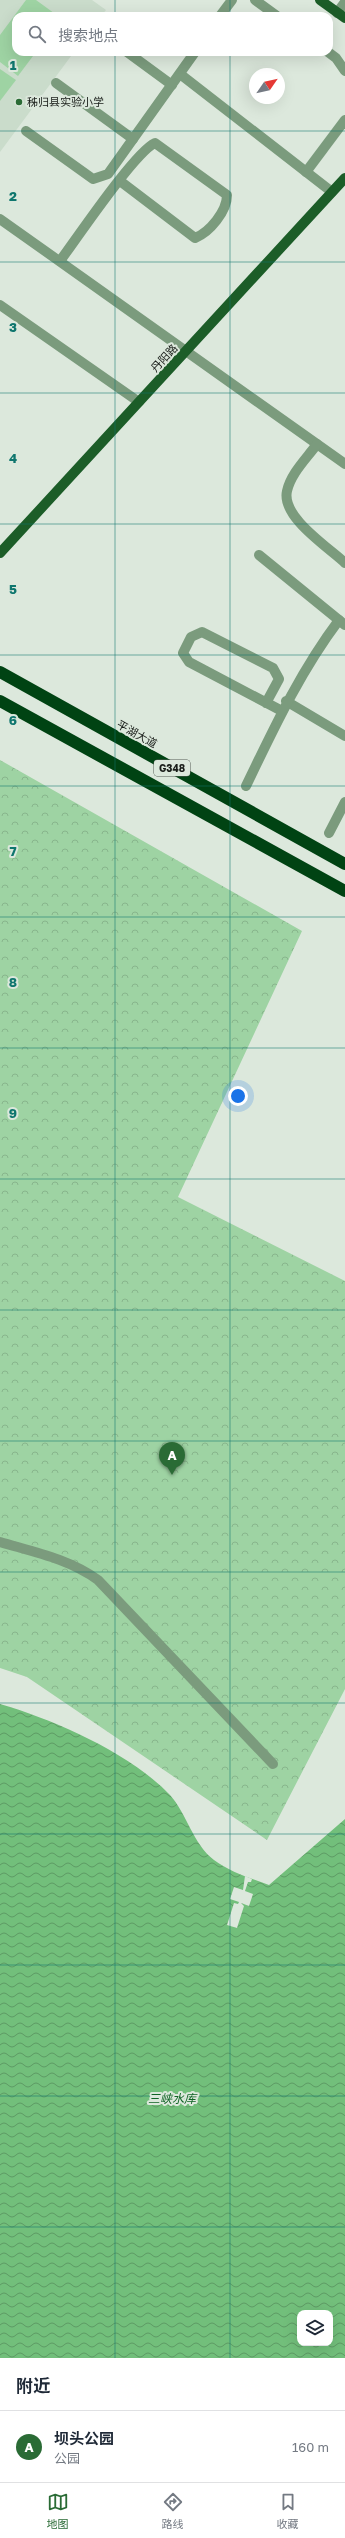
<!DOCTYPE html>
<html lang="zh">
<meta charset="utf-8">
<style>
:root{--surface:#fff;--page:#f2f2f3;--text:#1f2937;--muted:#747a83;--line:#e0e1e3;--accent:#2a6b35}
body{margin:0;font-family:"Golos Text","Noto Sans SC",sans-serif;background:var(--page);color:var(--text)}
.controls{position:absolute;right:12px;bottom:12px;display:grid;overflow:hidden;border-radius:8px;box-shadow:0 4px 16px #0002}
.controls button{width:36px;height:36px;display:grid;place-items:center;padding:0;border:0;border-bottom:1px solid var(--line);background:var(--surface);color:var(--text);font:20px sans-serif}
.compass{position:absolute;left:249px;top:68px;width:36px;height:36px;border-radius:50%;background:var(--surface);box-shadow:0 4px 16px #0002;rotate:56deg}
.you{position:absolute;left:238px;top:1096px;width:14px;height:14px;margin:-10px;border:3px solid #fff;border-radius:50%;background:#1a73e8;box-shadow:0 0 0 6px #1a73e833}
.badge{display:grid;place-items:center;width:26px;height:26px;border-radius:50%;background:var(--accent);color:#fff;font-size:13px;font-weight:700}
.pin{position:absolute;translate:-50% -33px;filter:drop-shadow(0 1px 2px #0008)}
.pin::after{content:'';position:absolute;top:21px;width:14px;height:12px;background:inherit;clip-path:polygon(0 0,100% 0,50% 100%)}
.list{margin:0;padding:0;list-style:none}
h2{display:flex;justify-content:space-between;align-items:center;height:52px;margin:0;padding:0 16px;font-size:17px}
h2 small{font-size:13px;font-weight:400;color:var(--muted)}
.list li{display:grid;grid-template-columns:26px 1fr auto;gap:12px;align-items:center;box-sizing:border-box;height:72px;padding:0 16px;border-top:1px solid var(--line)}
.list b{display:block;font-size:15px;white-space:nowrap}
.list p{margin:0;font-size:13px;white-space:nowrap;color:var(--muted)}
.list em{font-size:13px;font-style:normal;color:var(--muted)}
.icon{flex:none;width:22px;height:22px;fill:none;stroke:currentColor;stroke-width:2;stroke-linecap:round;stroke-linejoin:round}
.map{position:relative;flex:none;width:345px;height:2358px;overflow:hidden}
.search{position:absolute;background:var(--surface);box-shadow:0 4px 16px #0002;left:12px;right:12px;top:12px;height:44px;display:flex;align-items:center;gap:10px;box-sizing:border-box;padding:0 14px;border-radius:12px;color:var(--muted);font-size:15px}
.sheet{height:124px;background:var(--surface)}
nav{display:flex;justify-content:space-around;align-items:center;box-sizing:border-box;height:56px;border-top:1px solid var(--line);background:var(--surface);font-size:11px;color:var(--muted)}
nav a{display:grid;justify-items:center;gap:2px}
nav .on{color:var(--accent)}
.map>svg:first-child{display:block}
.built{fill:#cadccb}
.grass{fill:#9ed3a3}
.park{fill:url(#park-crowns)}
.water{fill:url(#water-waves);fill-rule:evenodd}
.pier{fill:#dce8dc}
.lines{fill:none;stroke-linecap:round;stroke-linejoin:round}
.minor{stroke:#7b9b7d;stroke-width:10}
.major{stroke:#1c5d28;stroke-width:10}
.highway{stroke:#004313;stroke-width:12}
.grid{fill:none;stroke:#0f766e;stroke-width:1;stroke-opacity:0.55}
.poi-dot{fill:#2a6b35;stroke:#dce8dc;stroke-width:1.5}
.labels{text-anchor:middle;stroke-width:4;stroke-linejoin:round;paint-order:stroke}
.shield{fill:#dce8dc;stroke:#545a54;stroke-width:1}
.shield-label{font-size:10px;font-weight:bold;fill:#191d19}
.poi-label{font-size:11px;fill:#191d19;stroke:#dce8dc;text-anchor:start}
.street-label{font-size:11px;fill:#191d19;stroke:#dce8dc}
.water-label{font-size:12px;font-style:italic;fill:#106425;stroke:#dce8dc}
.grid-label{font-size:13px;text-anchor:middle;font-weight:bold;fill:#0f766e;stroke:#dce8dc;stroke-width:4;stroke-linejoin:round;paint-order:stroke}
</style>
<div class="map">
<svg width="345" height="2358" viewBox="0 0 345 2358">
<defs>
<pattern id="park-crowns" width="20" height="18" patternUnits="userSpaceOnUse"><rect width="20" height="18" fill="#9ed3a3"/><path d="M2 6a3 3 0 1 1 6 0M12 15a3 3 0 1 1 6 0" fill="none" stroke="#88b58c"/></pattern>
<pattern id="water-waves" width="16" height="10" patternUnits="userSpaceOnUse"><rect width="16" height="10" fill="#72bf7b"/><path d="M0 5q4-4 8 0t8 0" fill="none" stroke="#5d9b64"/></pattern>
</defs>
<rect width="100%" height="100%" fill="#dce8dc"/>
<!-- built -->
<polygon class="built" points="0,0 92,0 106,10 101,16 16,16 16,52 74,52 0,152"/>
<!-- grass -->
<g class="grass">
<polygon points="26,0 36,0 58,16 16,16 16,52 36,52 18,76 0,62 0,35"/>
<polygon points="0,69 16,80 0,101"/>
</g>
<!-- park -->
<polygon class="park" points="0,760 302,931 178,1197 345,1281 345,1689 267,1840 27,1677 0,1668"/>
<!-- water -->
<path class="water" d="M0 1704C55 1720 130 1753 170 1795 187 1814 193 1844 214 1860 230 1872 250 1878 269 1885L345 1819V2358H0ZM300 2313H330V2343H300Z"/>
<!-- pier -->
<polygon class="pier" points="245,1876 252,1879 251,1882 248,1882 245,1891 253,1894 249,1906 241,1903 244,1906 237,1928 227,1925 234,1903 238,1904 239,1902 230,1899 234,1887 243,1890"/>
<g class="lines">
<!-- minor -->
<g class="minor">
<polyline points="255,0 277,16"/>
<polyline points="337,13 345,2"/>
<polyline points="220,16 232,0"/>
<polyline points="127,52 172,85"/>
<polyline points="328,52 336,58 345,71"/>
<polyline points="180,74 332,192"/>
<polyline points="56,83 133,139"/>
<polyline points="26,131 93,179 108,174 195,52"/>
<polyline points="306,172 345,120"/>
<polyline points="0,219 345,464"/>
<path d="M60 261C77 238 135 152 155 143L227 195C227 211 210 232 195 238L120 181"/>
<polyline points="0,305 139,402"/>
<path d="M317 444C307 458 291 473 287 491 281 517 328 547 345 563"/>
<polyline points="259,555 345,625"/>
<polyline points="286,701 345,736"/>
<polyline points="266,703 279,679 273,668 202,632 191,637 183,653 189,662 282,711"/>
<path d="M246 786C274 728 300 672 339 620"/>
<polyline points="329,833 345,802"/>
<path d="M0 1542C34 1552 69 1559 98 1580L273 1764"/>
</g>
<!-- major -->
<g class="major">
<polyline points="320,0 345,18"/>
<polyline points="0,553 345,178"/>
</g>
<!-- highway -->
<g class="highway">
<polyline points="0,672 345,864"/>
<polyline points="0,701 345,891"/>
</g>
</g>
<!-- grid -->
<path class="grid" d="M115 0V16M230 0V16M115 52V2358M230 52V2358M0 131H345M0 262H345M0 393H345M0 524H345M0 655H345M0 786H345M0 917H345M0 1048H345M0 1179H345M0 1310H345M0 1441H345M0 1572H345M0 1703H345M0 1834H345M0 1965H345M0 2096H345M0 2227H345"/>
<!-- markers -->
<circle class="poi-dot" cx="19" cy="102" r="4"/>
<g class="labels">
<!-- shield labels -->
<rect class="shield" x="154" y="760" width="36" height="16" rx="3"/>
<g class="shield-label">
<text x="172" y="772">G348</text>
</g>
<!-- poi labels -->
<g class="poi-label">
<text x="27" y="106">秭归县实验小学</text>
</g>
<!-- street labels -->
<g class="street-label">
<text transform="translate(164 358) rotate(-47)" y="4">丹阳路</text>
<text transform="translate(137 734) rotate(29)" y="4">平湖大道</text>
</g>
<!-- water labels -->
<g class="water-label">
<text x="172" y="2103">三峡水库</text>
</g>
</g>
<g class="grid-label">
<text x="13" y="70">1</text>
<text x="13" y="201">2</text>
<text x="13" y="332">3</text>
<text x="13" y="463">4</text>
<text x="13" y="594">5</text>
<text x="13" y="725">6</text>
<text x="13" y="856">7</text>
<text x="13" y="987">8</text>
<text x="13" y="1118">9</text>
</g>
</svg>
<div class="controls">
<button><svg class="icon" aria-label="layers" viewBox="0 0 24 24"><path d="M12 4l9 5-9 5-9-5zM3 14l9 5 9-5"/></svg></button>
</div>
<svg class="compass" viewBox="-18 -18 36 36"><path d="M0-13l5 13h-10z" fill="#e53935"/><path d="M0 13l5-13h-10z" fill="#747a83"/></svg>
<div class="you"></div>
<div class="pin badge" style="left:172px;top:1475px">A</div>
<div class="search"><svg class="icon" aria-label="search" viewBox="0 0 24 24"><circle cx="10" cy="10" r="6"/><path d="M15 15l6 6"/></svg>搜索地点</div>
</div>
<section class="sheet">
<h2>附近<small></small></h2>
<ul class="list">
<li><span class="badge">A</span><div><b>坝头公园</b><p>公园</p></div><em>160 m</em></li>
</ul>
</section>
<nav>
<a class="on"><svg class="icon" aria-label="map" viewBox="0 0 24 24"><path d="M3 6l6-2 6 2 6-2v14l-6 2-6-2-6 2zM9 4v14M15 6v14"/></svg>地图</a>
<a><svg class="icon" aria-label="directions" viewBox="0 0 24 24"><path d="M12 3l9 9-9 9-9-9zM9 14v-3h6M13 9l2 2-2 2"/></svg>路线</a>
<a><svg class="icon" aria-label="saved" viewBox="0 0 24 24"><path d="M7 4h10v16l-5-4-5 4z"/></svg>收藏</a>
</nav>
